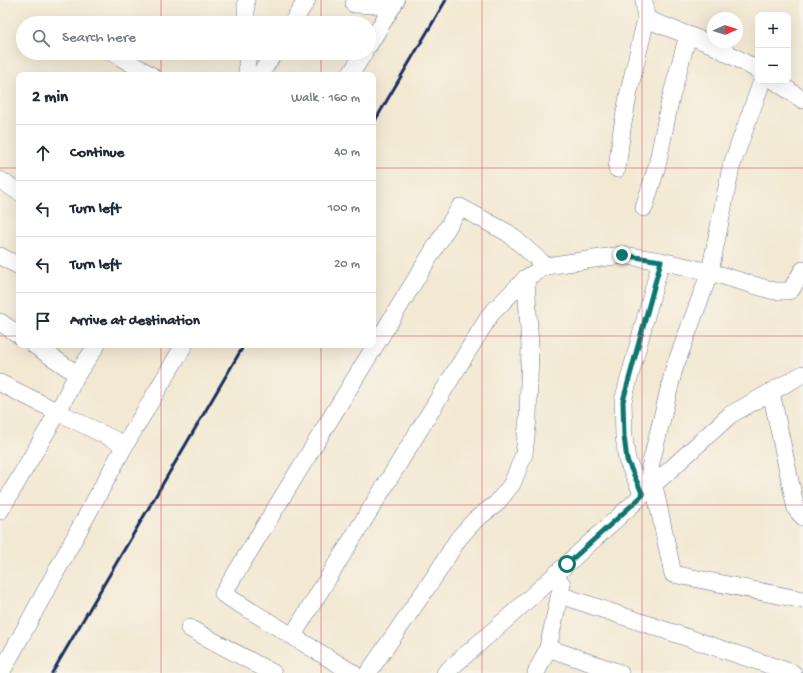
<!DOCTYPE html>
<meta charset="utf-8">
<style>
:root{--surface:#fff;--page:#f6f6f7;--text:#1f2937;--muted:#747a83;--line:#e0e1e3}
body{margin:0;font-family:"Gochi Hand",sans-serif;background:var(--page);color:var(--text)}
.controls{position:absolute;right:12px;top:12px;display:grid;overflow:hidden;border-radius:8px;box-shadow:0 4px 16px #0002}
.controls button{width:36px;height:36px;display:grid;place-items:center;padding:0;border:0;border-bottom:1px solid var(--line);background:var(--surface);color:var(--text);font:20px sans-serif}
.compass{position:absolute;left:707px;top:12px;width:36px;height:36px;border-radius:50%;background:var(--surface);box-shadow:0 4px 16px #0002;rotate:87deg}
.stop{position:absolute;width:12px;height:12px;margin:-9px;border:3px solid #0f766e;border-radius:50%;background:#fff}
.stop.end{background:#0f766e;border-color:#fff;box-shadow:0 1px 4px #0008}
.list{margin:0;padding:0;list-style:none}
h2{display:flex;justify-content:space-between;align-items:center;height:52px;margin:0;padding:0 16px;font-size:17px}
h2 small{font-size:13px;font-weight:400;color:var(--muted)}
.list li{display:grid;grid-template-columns:26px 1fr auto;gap:12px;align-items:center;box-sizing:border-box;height:56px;padding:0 16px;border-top:1px solid var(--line)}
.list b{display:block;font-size:15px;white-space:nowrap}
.list em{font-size:13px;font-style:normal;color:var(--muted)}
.icon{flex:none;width:22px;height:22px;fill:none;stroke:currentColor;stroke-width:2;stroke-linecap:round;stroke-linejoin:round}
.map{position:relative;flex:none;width:803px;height:673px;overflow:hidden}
.search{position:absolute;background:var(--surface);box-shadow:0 4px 16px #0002;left:16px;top:16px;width:360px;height:44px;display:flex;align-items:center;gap:10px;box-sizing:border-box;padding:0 14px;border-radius:22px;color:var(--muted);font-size:15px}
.panel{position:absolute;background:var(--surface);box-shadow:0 4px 16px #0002;left:16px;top:72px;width:360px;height:276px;border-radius:8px}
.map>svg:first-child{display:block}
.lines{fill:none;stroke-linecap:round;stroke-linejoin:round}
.street-casing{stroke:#677087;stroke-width:18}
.street{stroke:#fff;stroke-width:17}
.rail{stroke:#1b2f5e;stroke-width:3}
.route{stroke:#0f766e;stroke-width:5}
.grid{fill:none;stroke:#d1495b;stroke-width:1;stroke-opacity:0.55}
</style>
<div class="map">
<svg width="803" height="673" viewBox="0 0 803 673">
<rect width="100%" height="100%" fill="#f7f3e8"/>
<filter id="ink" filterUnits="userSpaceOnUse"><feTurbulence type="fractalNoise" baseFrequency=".025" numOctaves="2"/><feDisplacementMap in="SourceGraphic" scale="8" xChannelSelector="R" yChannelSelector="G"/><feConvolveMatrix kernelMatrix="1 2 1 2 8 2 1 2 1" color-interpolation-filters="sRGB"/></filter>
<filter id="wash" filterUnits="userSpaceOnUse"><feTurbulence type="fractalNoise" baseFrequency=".012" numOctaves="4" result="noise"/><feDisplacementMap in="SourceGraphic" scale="16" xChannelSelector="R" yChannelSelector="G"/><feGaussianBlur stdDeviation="0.9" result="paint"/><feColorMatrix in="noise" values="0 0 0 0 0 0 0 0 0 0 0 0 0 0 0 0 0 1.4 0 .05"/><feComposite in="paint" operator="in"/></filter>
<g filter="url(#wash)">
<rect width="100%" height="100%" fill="#f3e9d3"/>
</g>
<g filter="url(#ink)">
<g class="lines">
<!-- street casing -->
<g class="street-casing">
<g id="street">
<polyline points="246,0 246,23"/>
<polyline points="356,0 354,4 393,6"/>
<polyline points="646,19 711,44 758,70"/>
<polyline points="292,23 307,0"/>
<polyline points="369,45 396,0"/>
<polyline points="113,53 151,75"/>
<polyline points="247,53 247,75"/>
<polyline points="260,75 274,53"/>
<polyline points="350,75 364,53"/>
<polyline points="762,81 731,167 710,272 674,369 650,467 673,574 803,600"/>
<polyline points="775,81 803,100"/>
<polyline points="617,169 622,129 629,91 646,19 644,0"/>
<polyline points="0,180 19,192"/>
<polyline points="644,208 657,166 670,101 688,35"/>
<polyline points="0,256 19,266"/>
<polyline points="0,322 19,335"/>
<polyline points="34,345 77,374 58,412 125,445"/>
<polyline points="77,374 97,345"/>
<polyline points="0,383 58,412 0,511"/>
<polyline points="771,392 796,509 803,517"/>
<polyline points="643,495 627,460 624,436 623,401 661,261"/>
<polyline points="560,595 793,673"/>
<polyline points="189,628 273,673"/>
<polyline points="293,635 490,315 526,278 546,266 622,255 661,261 710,272 774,291 788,291 791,290 803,270"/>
<polyline points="548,648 620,673"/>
<polyline points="1,673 125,445 184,345"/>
<polyline points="353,673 223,594 460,207 508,233 546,266"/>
<polyline points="368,673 437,573 458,539 475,520 496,504 512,484 524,454 528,418 530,347 526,278"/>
<polyline points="445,673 510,616 730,415 803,374"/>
<polyline points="536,673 548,648 562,584"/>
</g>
</g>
<!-- street -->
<use href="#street" class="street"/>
<!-- rail -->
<g class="rail">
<polyline points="373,124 446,0"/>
<polyline points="52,673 244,345"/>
</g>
</g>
</g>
<g class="lines" filter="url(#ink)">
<!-- route -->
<polyline class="route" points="567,564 643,495 627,460 624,436 623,401 661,261 622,255"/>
</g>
<!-- grid -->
<path class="grid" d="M161 0V23M321 0V23M482 0V673M642 0V673M161 53V75M321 53V75M0 168H19M373 168H803M0 336H19M373 336H803M161 345V673M321 345V673M0 505H803"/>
</svg>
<div class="controls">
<button>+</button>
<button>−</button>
</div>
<svg class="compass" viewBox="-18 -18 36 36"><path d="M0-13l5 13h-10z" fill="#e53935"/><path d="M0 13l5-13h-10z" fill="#747a83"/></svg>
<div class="stop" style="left:567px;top:564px"></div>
<div class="stop end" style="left:622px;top:255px"></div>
<div class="search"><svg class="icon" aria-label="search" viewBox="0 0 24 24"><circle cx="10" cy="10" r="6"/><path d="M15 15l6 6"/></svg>Search here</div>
<section class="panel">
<h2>2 min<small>Walk · 160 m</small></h2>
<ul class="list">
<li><svg class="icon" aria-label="ahead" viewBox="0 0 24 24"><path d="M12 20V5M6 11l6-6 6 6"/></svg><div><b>Continue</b></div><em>40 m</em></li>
<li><svg class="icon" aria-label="left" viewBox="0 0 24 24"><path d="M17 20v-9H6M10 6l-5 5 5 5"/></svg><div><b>Turn left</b></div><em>100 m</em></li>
<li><svg class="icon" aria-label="left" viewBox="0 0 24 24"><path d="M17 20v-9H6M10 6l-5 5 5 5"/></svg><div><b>Turn left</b></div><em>20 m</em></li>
<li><svg class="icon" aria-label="arrive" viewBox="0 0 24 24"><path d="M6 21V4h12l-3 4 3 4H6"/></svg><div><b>Arrive at destination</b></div></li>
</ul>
</section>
</div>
